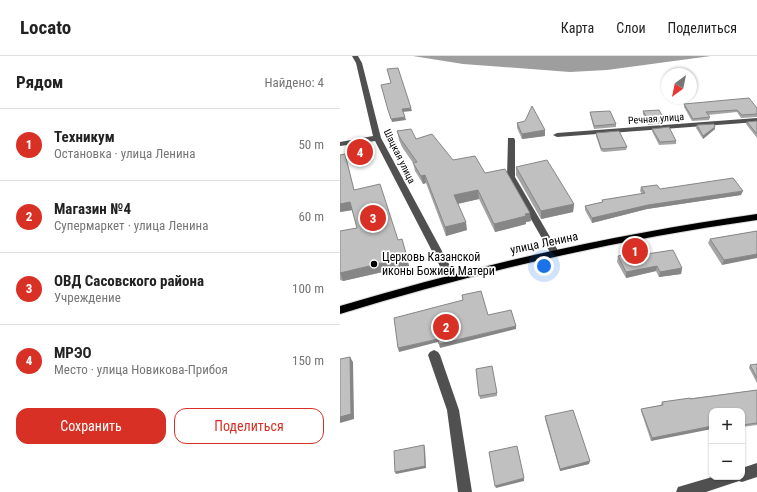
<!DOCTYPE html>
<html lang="ru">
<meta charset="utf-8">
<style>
:root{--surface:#fff;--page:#f2f2f2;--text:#222;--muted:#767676;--line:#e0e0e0;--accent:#d93025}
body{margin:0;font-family:"Roboto Condensed",sans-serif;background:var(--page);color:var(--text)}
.controls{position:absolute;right:12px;bottom:12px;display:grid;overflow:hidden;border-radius:8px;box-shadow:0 1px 3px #0004}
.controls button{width:36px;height:36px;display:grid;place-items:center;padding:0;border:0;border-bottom:1px solid var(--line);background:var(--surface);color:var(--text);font:20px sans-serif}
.compass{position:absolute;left:321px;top:12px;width:36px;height:36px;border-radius:50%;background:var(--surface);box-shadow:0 1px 3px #0004;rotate:213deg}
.you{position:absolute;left:204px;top:210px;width:14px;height:14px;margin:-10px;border:3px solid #fff;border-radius:50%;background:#1a73e8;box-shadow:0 0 0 6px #1a73e833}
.badge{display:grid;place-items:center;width:26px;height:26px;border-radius:50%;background:var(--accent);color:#fff;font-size:13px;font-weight:700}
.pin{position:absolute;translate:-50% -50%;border:2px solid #fff;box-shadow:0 1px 4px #0006}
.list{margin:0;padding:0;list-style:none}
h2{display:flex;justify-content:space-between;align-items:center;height:52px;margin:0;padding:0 16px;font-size:17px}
h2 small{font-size:13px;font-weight:400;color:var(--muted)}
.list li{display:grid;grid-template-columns:26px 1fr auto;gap:12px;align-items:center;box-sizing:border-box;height:72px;padding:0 16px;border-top:1px solid var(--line)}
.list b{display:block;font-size:15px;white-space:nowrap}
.list p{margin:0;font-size:13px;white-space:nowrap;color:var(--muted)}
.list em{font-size:13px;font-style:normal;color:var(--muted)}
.actions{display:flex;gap:8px;padding:12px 16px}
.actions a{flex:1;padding:9px 0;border:1px solid var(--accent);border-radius:12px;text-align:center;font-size:14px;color:var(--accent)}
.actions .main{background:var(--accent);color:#fff}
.map{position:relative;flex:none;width:417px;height:436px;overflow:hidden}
header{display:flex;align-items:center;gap:24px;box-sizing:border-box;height:56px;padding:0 20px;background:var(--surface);border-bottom:1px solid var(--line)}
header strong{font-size:19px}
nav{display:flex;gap:22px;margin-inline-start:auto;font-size:14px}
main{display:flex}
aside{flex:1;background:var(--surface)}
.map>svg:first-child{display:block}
.water{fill:#9e9e9e}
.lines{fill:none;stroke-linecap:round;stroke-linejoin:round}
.major-casing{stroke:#dbdbdb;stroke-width:2}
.minor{fill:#505050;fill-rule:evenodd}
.major{fill:#000;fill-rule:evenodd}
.wall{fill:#a5a5a5}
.shaded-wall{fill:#868686}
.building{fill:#c0c0c0;stroke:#868686}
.poi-dot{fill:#000;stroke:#fff;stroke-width:1.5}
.labels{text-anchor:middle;stroke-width:3.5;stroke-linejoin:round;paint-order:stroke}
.far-street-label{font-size:10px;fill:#000;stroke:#fff}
.street-label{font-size:12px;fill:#000;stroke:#fff}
.poi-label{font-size:12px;fill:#000;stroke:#fff;text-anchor:start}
</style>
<header>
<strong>Locato</strong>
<nav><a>Карта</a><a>Слои</a><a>Поделиться</a></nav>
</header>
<main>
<aside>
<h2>Рядом<small>Найдено: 4</small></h2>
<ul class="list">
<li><span class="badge">1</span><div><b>Техникум</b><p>Остановка · улица Ленина</p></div><em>50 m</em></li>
<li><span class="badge">2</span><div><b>Магазин №4</b><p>Супермаркет · улица Ленина</p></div><em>60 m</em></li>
<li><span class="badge">3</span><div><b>ОВД Сасовского района</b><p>Учреждение</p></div><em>100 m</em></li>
<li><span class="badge">4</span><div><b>МРЭО</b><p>Место · улица Новикова-Прибоя</p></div><em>150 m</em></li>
</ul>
<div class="actions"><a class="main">Сохранить</a><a>Поделиться</a></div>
</aside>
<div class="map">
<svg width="417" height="436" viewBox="0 0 417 436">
<rect width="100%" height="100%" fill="#fff"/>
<!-- water -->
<polygon class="water" points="73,0 371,0 267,14 230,16 123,8"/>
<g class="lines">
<!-- major casing -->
<g class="major-casing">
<path id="major" d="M417 158V164C275 184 137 216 0 258V250C137 209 275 178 417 158Z"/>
</g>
<!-- minor -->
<g class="minor">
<polygon points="12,0 18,0 22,7 41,82 116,221 115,224 107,224 35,85 0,90 0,86 33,80 16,7"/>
<polygon points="417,62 417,66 217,81 213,79 217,77"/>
<polygon points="168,82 174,82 175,84 175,121 220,198 218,200 212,200 167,121"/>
<polygon points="94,294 98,296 100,299 119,354 132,436 118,436 107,354 88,299 90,296"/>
<polygon points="417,407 417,421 402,426 399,425 366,436 336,436 338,431 372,421 402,421 402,412"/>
</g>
<!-- major -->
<use href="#major" class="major"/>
</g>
<!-- wall -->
<g class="wall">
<polygon points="344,48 417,52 417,61 401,62 397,56 368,59 370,61 369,64 352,65 344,51"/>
<polygon points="303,55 325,65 325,67 308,69 303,58"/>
<polygon points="250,56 276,68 276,71 254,73 250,58"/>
<polygon points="417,65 417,82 406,68 407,66"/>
<polygon points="177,67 205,80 182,83 177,72"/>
<polygon points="357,69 375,71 375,73 363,83 356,72"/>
<polygon points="312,73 336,85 336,88 319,89 312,75"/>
<polygon points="57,75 76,83 113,104 145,117 191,165 186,166 186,168 155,176 139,143 118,148 127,174 106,180 86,127 83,128 75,115 73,107 62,91 59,84"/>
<polygon points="256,77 287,91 286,94 264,96 261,95 256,80"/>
<polygon points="5,98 14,134 58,184 62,183 69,210 3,225 0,224 0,175 17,172 12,154 0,156 0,99"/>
<polygon points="176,111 234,148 233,156 201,163 176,119"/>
<polygon points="301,131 320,133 401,139 307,153 252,167 245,154 245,150 262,146 262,144 302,138 300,135"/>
<polygon points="417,175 382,209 368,187 370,183"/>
<polygon points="300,199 342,212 341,218 319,221 316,215 286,222 277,206 278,200"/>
<polygon points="417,308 417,327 409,312 410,309"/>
<polygon points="136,313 157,337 157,340 140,343"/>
<polygon points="417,334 417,369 402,371 402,355 311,385 301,355 301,353 321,349 322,346"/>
<polygon points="205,360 249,408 220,415 205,363"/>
</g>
<!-- shaded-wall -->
<g class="shaded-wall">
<polygon points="71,52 72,55 62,56 62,53"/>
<polygon points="65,61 66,64 52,66 51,63"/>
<polygon points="375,71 375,73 363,83 363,80"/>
<polygon points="205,74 205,80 182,83 182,78"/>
<polygon points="85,119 86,127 83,128 81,120"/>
<polygon points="138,134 139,143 116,148 114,139"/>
<polygon points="403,135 401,139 307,153 252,167 252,162 308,149"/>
<polygon points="10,146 13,154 0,156 0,148"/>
<polygon points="234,148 233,156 201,163 201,155"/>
<polygon points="190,157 191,165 186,166 186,168 155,176 154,168"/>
<polygon points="126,166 127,174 106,180 105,171"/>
<polygon points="417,198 417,202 382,209 384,204"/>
<polygon points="67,201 69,210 3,225 0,217"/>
<polygon points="317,210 316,215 286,222 286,216"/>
<polygon points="342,212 341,218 319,221 320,216"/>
<polygon points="176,270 176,273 100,292 99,288"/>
<polygon points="98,283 98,286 59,296 58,292"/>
<polygon points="10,301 13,306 14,363 0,367 0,361"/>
<polygon points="372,370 372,373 311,385 312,382"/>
<polygon points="84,389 85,392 86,412 56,418 55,416"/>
<polygon points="250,405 249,408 220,415 220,413"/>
<polygon points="184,422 184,425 156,432 155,430"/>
</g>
<!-- building -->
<g class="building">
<polygon points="58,12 71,52 62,53 65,61 51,63 48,54 41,29 51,27 47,13"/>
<polygon points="409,42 417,52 417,58 402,59 397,54 366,56 370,61 353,63 344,48"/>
<polygon points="192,50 205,74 182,78 177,67 185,65"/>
<polygon points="319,54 325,65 309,66 303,55"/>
<polygon points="270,55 276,68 254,70 250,56"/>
<polygon points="417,65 417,78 407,66"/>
<polygon points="374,68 375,71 363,80 357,69"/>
<polygon points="329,71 336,85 320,86 312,73"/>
<polygon points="71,73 76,83 92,78 113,104 135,100 145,117 165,113 190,157 185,158 186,160 154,168 138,134 114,139 126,166 105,171 85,119 81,120 73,107 77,106 60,82 57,75"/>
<polygon points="279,75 287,91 264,93 261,92 256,77"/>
<polygon points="5,98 14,134 40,128 58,184 62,183 67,201 0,217 0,175 17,172 10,146 0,148 0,99"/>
<polygon points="207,104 234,148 201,155 176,111"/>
<polygon points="393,122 403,135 308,149 252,162 245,150 263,146 262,144 305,137 301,131 317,129 320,133"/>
<polygon points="417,175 417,198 384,204 370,183"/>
<polygon points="333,194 342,212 320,216 317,210 286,216 278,200 298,196 300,199"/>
<polygon points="141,235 148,259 171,254 176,270 99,288 98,283 58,292 54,262 123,244 122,239"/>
<polygon points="10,301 11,358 0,361 0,303"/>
<polygon points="417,308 417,322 410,309"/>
<polygon points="152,310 157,337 139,340 136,313"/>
<polygon points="417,334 417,367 402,369 402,355 372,355 372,370 312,382 301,353 323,349 322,346 350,342 350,343"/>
<polygon points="233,354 250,405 220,413 205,360"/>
<polygon points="84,389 85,410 55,416 54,395"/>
<polygon points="177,390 184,422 155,430 149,396"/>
</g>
<!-- markers -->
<circle class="poi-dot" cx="34" cy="208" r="4"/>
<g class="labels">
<!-- far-street labels -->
<g class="far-street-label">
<text transform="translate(316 62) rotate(-4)" y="4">Речная улица</text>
<text transform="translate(60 100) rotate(64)" y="4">Шацкая улица</text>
</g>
<!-- street labels -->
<g class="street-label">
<text transform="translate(204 187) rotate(-12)" y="4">улица Ленина</text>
</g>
<!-- poi labels -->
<g class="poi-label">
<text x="42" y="205">Церковь Казанской<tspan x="42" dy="14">иконы Божией Матери</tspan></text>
</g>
</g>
</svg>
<div class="controls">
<button>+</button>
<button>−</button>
</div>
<svg class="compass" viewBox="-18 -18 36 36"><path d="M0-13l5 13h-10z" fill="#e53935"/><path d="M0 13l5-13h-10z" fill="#767676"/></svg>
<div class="you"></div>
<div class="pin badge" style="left:295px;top:195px">1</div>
<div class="pin badge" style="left:106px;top:271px">2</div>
<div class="pin badge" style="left:33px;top:162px">3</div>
<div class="pin badge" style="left:20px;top:96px">4</div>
</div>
</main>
